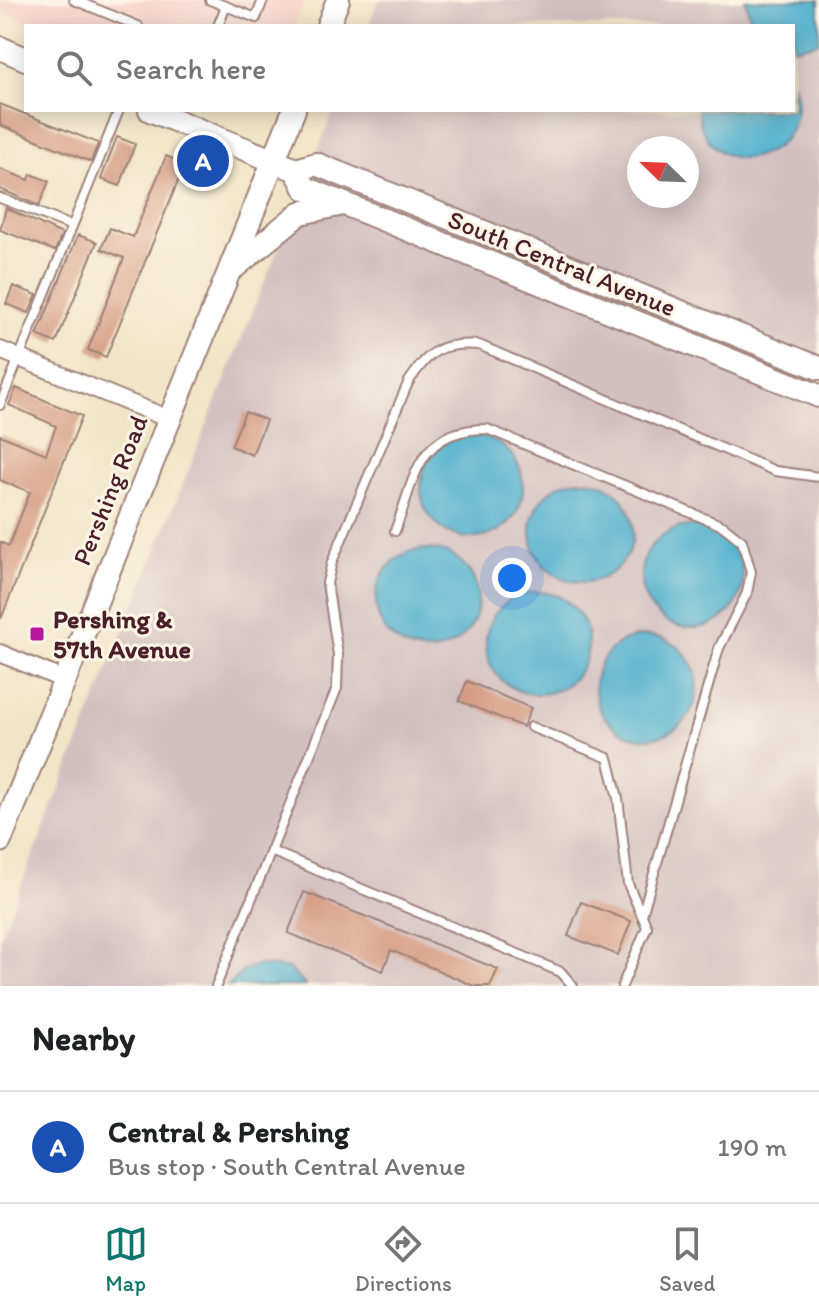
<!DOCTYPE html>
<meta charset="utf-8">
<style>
:root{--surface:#fff;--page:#f6f6f6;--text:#202124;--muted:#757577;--line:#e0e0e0;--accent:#0f766e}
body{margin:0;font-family:Itim,sans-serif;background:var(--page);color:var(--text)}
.compass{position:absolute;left:627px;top:136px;width:72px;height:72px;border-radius:50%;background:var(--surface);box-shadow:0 4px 20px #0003;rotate:293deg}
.you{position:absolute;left:512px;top:578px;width:28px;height:28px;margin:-20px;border:6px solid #fff;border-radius:50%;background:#1a73e8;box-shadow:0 0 0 12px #1a73e833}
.badge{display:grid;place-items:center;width:52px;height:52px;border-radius:50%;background:var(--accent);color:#fff;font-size:26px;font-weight:700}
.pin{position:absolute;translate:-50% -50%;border:4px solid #fff;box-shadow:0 2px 8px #0006}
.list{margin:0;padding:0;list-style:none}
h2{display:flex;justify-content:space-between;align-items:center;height:104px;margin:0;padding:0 32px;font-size:34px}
h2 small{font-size:26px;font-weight:400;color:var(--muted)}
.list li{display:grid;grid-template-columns:52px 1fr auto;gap:24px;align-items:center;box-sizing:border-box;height:112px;padding:0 32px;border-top:2px solid var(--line)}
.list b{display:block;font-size:30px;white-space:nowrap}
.list p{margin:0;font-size:26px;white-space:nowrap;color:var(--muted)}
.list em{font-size:26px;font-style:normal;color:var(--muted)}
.icon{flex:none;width:44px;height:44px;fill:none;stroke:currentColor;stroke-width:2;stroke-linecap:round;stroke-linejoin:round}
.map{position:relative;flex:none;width:819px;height:986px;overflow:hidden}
.search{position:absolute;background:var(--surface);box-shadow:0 4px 20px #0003;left:24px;right:24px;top:24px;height:88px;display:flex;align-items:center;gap:20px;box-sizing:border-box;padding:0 28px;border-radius:0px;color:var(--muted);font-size:30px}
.sheet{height:216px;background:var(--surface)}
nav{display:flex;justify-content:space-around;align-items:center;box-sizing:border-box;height:112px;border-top:2px solid var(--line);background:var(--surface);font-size:22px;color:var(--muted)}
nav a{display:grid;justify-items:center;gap:4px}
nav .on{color:var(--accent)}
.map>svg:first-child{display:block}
.built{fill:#f7d1c7}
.industrial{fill:#d2bfc0;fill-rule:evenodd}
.water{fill:#51b1cf;stroke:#4e687d;stroke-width:2}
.building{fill:#d4987f}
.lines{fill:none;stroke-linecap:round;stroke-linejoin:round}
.lane-casing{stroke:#9e8279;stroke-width:12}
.street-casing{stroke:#9e8279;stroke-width:20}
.secondary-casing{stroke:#9e8279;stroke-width:26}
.lane{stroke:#fff;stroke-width:8}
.street{stroke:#fff;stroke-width:16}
.secondary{stroke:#fff;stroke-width:22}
.poi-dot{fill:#b5179e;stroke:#fcf5e5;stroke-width:3}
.labels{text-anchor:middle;stroke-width:6;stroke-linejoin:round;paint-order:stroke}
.street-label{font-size:26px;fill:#4a1f2b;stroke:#fcf5e5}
.poi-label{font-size:26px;font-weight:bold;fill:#4a1f2b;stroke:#fcf5e5;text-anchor:start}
</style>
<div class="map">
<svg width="819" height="986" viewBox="0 0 819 986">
<rect width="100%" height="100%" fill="#fcf5e5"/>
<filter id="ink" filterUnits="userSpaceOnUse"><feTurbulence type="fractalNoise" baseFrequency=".0125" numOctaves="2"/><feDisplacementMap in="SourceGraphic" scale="16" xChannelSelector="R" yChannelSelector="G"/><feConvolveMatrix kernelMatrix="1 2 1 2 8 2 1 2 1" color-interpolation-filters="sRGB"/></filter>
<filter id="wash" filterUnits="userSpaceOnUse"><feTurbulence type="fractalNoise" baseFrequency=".006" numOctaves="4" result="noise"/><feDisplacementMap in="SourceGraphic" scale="32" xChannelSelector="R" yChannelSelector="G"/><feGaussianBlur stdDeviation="1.8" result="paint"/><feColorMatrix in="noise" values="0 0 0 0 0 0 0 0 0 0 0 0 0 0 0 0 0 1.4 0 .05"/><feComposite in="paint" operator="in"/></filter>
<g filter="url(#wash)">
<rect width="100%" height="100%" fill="#f1e5c7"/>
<!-- built -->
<polygon class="built" points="0,0 305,0 294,26 38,26 0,11"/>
<!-- industrial -->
<path class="industrial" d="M379 0H819V986H0V937L334 110H793V26H368ZM639 148H687V196H639Z"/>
<!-- water -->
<g class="water">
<polygon points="745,0 819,0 819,42 793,48 793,26 753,26"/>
<path d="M793 83C819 158 707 193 698 110H793Z"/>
<circle cx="472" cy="487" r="51"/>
<circle cx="582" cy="531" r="51"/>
<circle cx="692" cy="577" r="51"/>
<circle cx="427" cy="600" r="51"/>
<circle cx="537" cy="643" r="51"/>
<circle cx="646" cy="687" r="51"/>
<polygon points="258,965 289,969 306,986 228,986 244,970"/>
</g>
<g id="blocks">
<!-- building -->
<g class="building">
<polygon points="0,104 98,143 91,162 0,125"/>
<polygon points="117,137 135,144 120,186 101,179"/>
<polygon points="166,156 185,164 106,357 88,350 124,258 101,249 110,228 133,237"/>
<polygon points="0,169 29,180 31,174 49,181 39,206 0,189"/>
<polygon points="6,208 62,234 55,251 0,230"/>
<polygon points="78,235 97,242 56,343 37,335"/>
<polygon points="13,286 37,295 29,313 6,304"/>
<polygon points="16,388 82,416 1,619 0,542 9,546 30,492 0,480 0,435 46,454 56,426 9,405"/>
<polygon points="245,412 266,420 252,455 231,446"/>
<polygon points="467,681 531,708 523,727 459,701"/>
<polygon points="304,892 498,969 490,986 474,986 391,950 383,971 288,933"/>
<polygon points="581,902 631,921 618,955 568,936"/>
</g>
</g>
</g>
<g filter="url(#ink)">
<use href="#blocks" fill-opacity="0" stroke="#9e8279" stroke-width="2"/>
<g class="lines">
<!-- lane casing -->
<g class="lane-casing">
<g id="lane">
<polyline points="74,0 138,26"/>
<polyline points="210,0 256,18 263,0"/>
<polyline points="218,26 226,6"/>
<polyline points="0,198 72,226"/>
<polyline points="0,405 119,110"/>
<path d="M395 531C416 476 417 429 487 429L723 526 742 541 751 572 747 593 719 648 642 915"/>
<polyline points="531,727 608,758 618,798 628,884 647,927 622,986"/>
<path d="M271 851 337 688 338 655 327 583 332 562 408 383C429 351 440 342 479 345L775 471 819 477"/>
<polyline points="216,986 271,851 561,972 573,986"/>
</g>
</g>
<!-- street casing -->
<g class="street-casing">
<g id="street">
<polyline points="0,350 169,419"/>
<polyline points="0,653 64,680"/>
</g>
</g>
<!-- secondary casing -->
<g class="secondary-casing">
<g id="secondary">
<polyline points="328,26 338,0"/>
<polyline points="0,48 26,59"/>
<polyline points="150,110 296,170 316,164 819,368"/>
<polyline points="296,170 305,188 819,396"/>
<polyline points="231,270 300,213 343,204"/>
<polyline points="0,841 294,110"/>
</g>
</g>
<!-- lane -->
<use href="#lane" class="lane"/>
<!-- street -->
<use href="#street" class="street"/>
<!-- secondary -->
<use href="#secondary" class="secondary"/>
</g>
</g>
<!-- markers -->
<rect class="poi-dot" x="29" y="626" width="16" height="16" rx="4"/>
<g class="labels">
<!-- street labels -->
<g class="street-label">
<text transform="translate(562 263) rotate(22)" y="9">South Central Avenue</text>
<text transform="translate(110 490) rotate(-68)" y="9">Pershing Road</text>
</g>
<!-- poi labels -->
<g class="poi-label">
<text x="53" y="628">Pershing &amp;<tspan x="53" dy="30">57th Avenue</tspan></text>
</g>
</g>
</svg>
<svg class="compass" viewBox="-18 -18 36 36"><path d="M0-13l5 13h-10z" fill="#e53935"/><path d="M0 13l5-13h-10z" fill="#757577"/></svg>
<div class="you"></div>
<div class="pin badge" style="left:203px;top:161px;background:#1a4fb4">A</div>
<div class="search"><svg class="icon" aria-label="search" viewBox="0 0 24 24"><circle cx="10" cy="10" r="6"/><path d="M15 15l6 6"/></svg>Search here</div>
</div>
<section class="sheet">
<h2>Nearby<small></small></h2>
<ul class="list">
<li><span class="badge" style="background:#1a4fb4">A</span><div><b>Central &amp; Pershing</b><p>Bus stop · South Central Avenue</p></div><em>190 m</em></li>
</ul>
</section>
<nav>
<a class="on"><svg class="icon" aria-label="map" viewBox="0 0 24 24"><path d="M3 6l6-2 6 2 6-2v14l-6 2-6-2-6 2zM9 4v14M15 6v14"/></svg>Map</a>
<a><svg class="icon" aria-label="directions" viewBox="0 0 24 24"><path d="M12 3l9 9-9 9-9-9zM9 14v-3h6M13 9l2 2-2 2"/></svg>Directions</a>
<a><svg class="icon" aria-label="saved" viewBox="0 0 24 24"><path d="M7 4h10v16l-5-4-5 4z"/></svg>Saved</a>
</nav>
